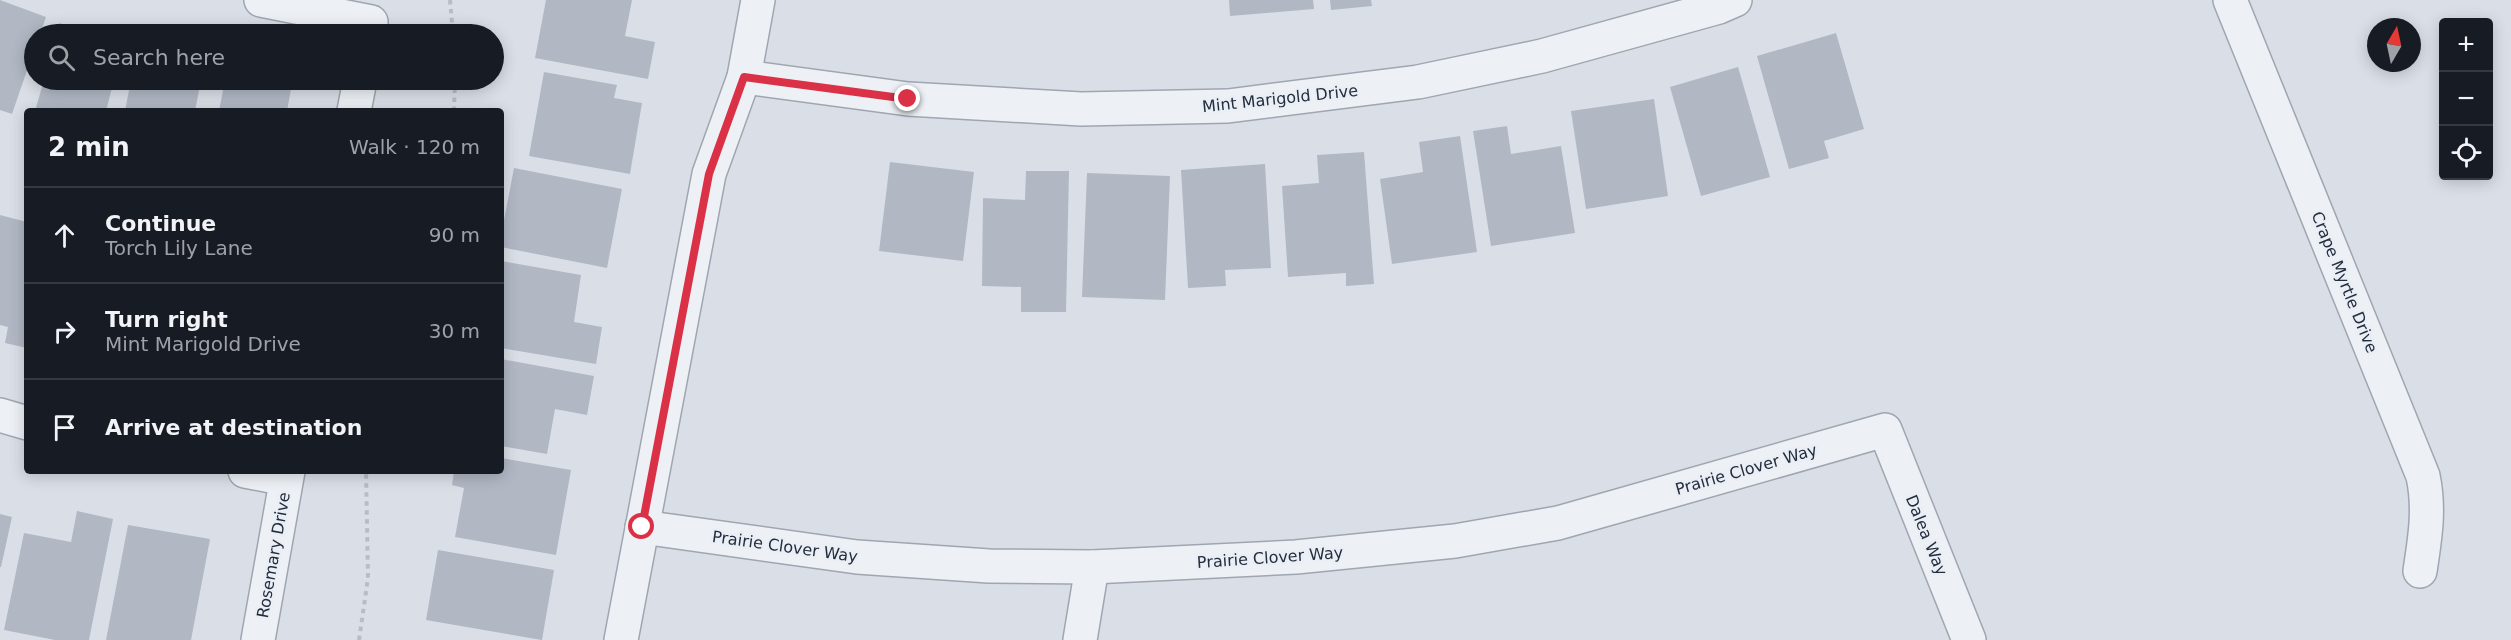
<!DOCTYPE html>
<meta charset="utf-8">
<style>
:root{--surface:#171b24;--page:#20242c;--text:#f1f3f6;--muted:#9ea1a6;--line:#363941}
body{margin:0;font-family:"DejaVu Sans",sans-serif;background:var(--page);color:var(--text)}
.controls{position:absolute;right:18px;top:18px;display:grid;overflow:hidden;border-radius:6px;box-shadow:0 3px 15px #0003}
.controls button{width:54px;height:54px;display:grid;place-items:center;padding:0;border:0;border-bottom:2px solid var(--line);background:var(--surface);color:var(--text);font:30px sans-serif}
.compass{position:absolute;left:2367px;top:18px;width:54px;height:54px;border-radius:50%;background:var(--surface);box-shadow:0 3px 15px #0003;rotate:9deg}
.stop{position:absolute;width:18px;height:18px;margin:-14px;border:4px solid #da3147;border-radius:50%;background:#fff}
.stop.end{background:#da3147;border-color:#fff;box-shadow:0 2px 6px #0008}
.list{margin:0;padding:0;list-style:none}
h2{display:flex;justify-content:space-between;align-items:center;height:78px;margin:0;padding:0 24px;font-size:26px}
h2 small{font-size:20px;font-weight:400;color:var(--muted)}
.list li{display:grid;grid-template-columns:39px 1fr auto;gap:18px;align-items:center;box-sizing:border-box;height:96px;padding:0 24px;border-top:2px solid var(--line)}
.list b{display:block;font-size:22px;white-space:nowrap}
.list p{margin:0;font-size:20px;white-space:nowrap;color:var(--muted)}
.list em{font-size:20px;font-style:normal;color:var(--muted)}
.icon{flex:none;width:33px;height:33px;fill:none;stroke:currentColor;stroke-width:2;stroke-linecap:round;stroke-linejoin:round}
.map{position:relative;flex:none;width:2511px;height:640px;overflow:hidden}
.search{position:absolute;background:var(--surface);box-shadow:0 3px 15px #0003;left:24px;top:24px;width:480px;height:66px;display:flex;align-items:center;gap:15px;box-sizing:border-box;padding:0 21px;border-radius:33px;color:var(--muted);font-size:22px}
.panel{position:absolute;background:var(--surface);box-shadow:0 3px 15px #0003;left:24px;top:108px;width:480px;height:366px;border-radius:6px}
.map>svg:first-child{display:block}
.building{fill:#b1b8c4}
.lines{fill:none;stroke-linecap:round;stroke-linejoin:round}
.street-casing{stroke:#9fa6b1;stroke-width:36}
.path{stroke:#b8bdc5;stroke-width:4;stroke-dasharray:4.5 4.5;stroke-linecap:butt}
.street{stroke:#edf0f5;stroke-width:33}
.route{stroke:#da3147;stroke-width:8}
.labels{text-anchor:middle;stroke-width:5;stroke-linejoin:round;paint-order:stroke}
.street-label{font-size:16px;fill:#232d3e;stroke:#eaeef5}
</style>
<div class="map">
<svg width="2511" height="640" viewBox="0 0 2511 640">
<rect width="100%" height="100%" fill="#dadfe7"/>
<!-- building -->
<g class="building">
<polygon points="0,0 46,17 40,34 34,34 34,50 12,114 0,110"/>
<polygon points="546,0 632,0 625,36 655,42 648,79 535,58"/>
<polygon points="1229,0 1313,0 1314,9 1230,16"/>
<polygon points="1330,0 1371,0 1372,6 1331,10"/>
<polygon points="59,23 98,34 56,34"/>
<polygon points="1836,33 1864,129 1824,141 1829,158 1789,169 1757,56"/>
<polygon points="1738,67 1770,177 1701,196 1670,87"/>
<polygon points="544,72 617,85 614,98 642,103 630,174 529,156"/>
<polygon points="44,80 114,80 106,111 35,111"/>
<polygon points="131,80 201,80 195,111 125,111"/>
<polygon points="225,80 274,80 273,86 291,89 287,111 219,111"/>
<polygon points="1654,99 1668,196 1586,209 1571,111"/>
<polygon points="1507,126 1511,154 1561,146 1575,233 1491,246 1473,131"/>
<polygon points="1460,136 1477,252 1392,264 1380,179 1423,172 1419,142"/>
<polygon points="1364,152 1374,284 1346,286 1346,273 1288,277 1282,186 1319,183 1317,155"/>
<polygon points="890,162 974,172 963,261 879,251"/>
<polygon points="1265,164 1271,268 1225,270 1226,286 1188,288 1181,170"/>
<polygon points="514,168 622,189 607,268 501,247 501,236"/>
<polygon points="1026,171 1069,171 1066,312 1021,312 1021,287 982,286 983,198 1025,200"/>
<polygon points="1087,173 1170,176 1165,300 1082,297"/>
<polygon points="0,215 27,222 27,348 5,343 8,327 0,325"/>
<polygon points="501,261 581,275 574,322 602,327 596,364 501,348"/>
<polygon points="501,359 594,376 587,415 555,409 547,454 501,446"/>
<polygon points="501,458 571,470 556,555 455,537 464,488 452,485 454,471 501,471"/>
<polygon points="77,511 113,519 89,640 55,640 4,630 24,533 71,542"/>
<polygon points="0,514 12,517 1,567 0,567"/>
<polygon points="128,525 210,539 191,640 106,640"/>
<polygon points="438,550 554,570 542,640 426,620"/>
</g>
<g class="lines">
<!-- street casing -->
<g class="street-casing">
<g id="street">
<polyline points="261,0 371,22"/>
<path d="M2230 0 2423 476C2430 509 2425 538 2420 571"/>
<polyline points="744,77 908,99 1081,109 1228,106 1418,82 1542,56 1719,7 1735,0"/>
<polyline points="354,111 360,80"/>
<polyline points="0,415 27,423"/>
<polyline points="245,471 286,479"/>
<polyline points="642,527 857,557 989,566 1092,567 1296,557 1455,541 1558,523 1885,430 1969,640"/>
<polyline points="258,640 288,471"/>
<polyline points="621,640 709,174 744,77 758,0"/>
<polyline points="1080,640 1092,567"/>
</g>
</g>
<!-- path -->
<g class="path">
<polyline points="450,0 453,34"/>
<polyline points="454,111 455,80"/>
<polyline points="359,640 368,578 366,471"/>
</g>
<!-- street -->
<use href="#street" class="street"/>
</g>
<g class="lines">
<!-- route -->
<polyline class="route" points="642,527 709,174 744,77 908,99"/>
</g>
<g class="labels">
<!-- street labels -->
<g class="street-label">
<text transform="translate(1280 98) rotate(-6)" y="6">Mint Marigold Drive</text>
<text transform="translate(2345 282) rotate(68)" y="6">Crape Myrtle Drive</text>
<text transform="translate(1746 469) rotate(-16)" y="6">Prairie Clover Way</text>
<text transform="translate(1927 535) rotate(68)" y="6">Dalea Way</text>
<text transform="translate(785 546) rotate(8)" y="6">Prairie Clover Way</text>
<text transform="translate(273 555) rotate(-80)" y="6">Rosemary Drive</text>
<text transform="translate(1270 557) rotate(-4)" y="6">Prairie Clover Way</text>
</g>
</g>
</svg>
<div class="controls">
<button>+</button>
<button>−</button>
<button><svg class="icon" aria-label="locate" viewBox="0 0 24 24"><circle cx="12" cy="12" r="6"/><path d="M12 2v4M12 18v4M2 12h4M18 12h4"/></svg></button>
</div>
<svg class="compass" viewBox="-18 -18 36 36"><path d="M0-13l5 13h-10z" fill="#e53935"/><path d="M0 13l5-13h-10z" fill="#9ea1a6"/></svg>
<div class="stop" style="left:642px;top:527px"></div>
<div class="stop end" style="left:908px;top:99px"></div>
<div class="search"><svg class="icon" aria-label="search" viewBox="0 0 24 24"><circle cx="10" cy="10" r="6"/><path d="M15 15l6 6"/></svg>Search here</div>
<section class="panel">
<h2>2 min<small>Walk · 120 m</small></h2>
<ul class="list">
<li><svg class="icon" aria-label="ahead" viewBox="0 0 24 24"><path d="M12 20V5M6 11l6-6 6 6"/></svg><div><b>Continue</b><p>Torch Lily Lane</p></div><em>90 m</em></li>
<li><svg class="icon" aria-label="right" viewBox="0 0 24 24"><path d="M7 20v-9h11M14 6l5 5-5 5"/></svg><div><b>Turn right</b><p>Mint Marigold Drive</p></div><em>30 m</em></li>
<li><svg class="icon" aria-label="arrive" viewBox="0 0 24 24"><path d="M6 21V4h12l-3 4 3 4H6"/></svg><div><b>Arrive at destination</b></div></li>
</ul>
</section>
</div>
